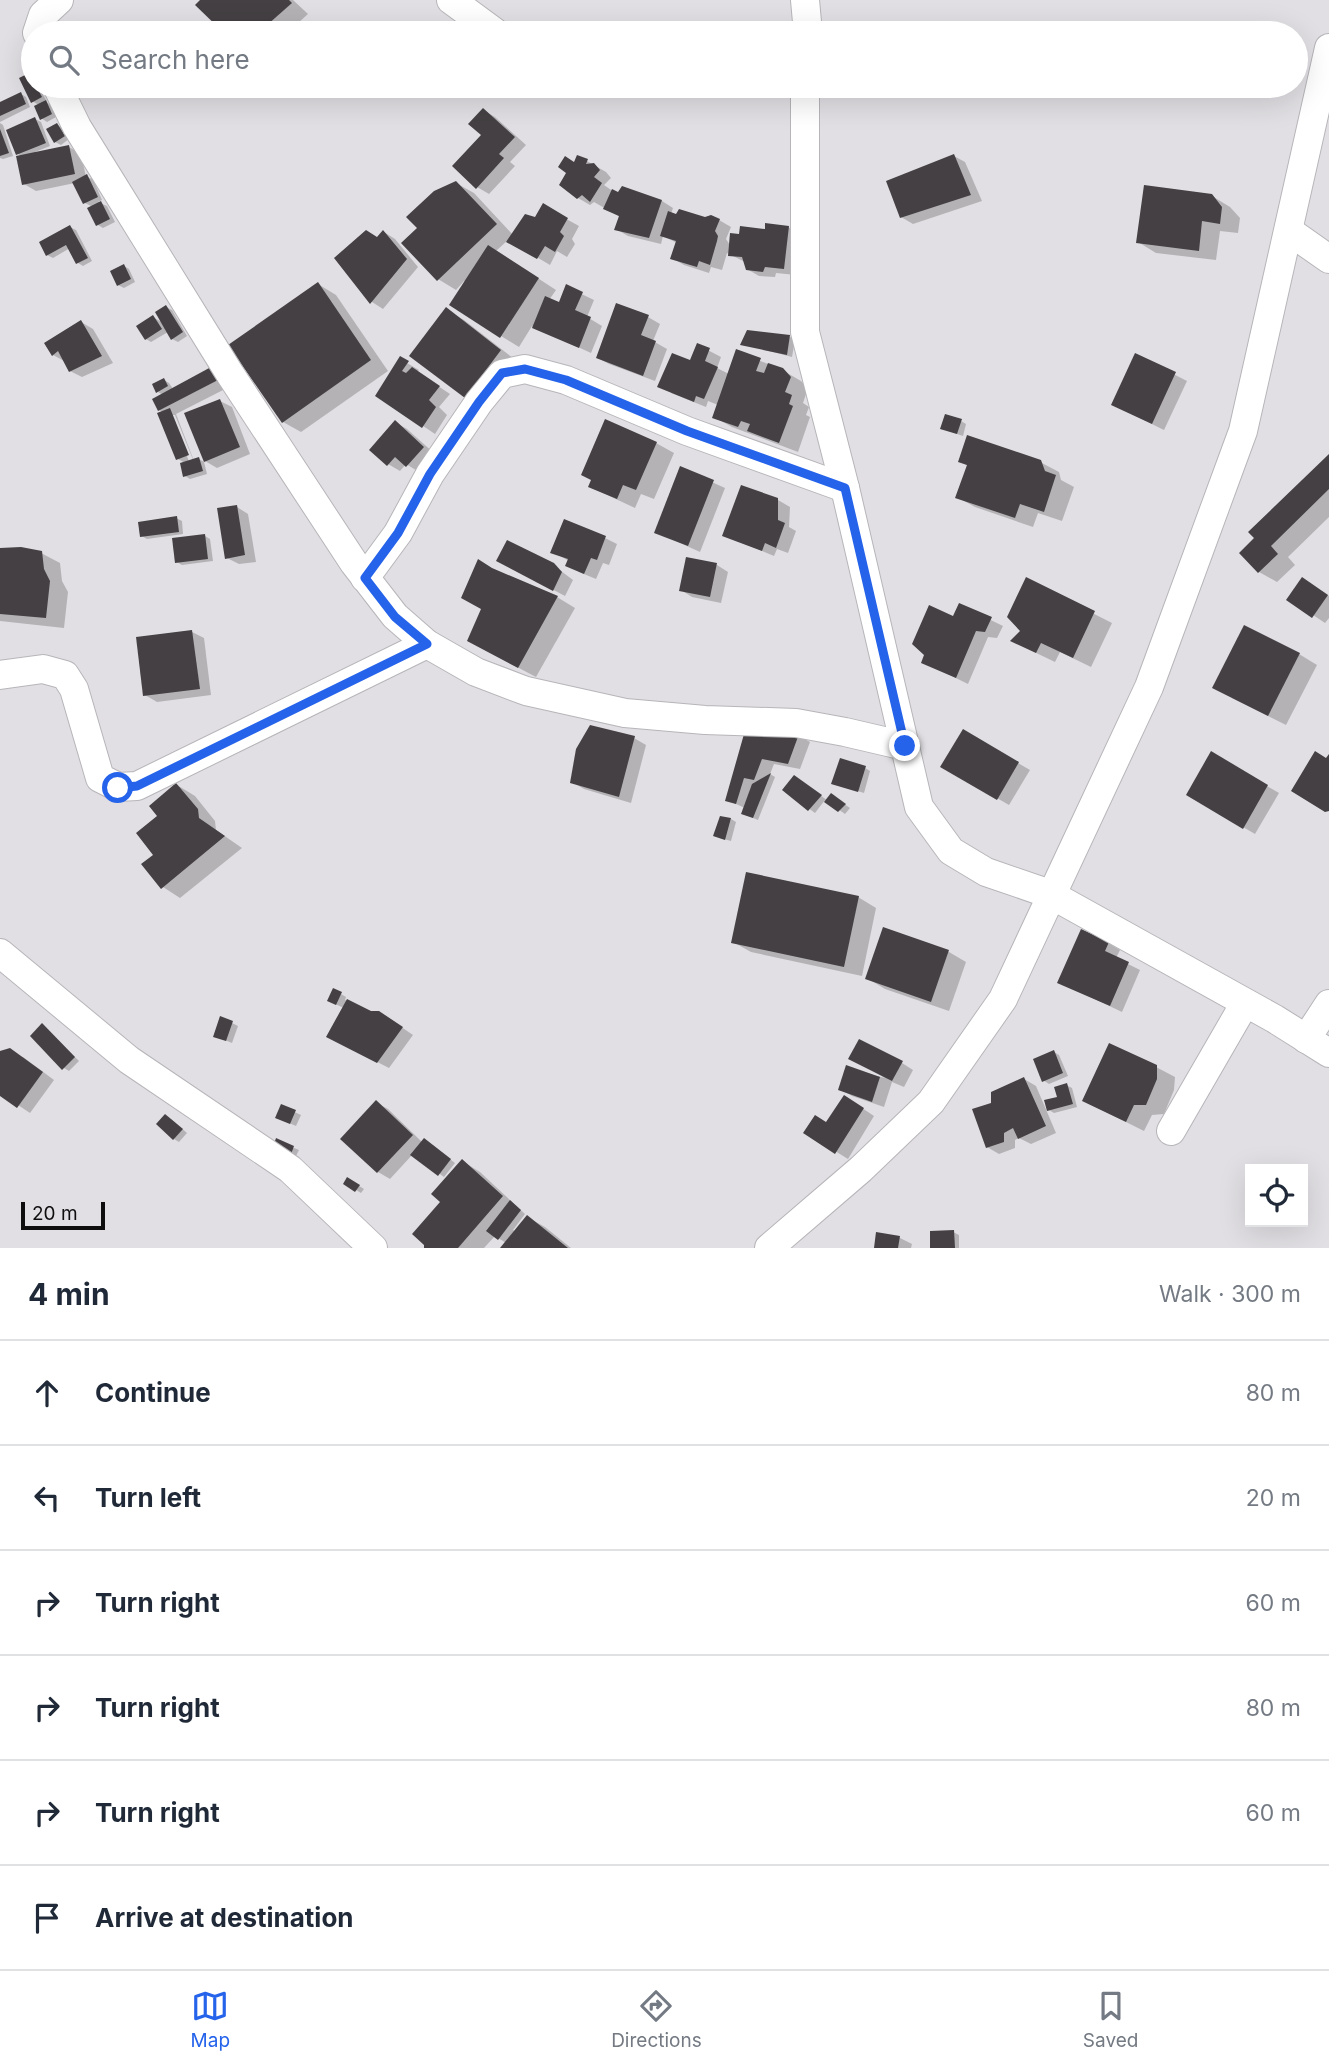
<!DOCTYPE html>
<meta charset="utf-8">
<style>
:root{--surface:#fff;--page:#f6f6f7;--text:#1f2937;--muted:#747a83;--line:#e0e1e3;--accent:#2563eb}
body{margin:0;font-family:Inter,sans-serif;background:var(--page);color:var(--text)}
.controls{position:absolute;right:21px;bottom:21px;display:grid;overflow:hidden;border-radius:0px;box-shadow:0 7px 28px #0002}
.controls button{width:63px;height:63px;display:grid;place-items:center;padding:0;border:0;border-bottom:2px solid var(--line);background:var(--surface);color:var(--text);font:35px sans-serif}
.scale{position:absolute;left:21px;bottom:18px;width:84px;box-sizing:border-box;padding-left:7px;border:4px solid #0f0e0f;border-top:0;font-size:19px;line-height:24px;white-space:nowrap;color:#0f0e0f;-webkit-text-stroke:5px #e1dfe3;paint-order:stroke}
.stop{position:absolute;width:21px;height:21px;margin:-16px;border:5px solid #2563eb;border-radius:50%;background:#fff}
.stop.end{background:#2563eb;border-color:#fff;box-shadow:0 2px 7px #0008}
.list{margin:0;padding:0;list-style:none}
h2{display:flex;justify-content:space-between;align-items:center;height:91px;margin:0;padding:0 28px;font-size:30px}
h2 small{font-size:23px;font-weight:400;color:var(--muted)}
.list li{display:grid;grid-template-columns:46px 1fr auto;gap:21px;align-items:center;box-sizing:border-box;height:105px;padding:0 28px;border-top:2px solid var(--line)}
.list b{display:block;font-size:26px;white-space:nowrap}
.list em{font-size:23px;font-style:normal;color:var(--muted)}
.icon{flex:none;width:38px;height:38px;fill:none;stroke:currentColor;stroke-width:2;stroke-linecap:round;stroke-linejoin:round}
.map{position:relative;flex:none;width:1329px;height:1248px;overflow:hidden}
.search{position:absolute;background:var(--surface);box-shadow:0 7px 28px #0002;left:21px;right:21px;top:21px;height:77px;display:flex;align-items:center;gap:18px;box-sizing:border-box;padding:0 24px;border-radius:38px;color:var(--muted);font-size:26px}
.sheet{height:721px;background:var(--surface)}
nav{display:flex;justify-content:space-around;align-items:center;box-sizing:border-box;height:98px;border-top:2px solid var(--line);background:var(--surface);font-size:19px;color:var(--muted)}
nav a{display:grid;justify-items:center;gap:4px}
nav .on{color:var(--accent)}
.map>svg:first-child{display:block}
.shadow{fill:#0003;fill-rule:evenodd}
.building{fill:#444043}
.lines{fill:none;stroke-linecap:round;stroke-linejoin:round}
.minor-casing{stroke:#b7b5b9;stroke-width:30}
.minor{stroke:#fff;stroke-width:28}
.route{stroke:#2563eb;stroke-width:9}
</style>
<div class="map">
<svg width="1329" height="1248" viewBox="0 0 1329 1248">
<rect width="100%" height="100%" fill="#e1dfe3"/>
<!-- shadow -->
<g class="shadow">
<polygon points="202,0 293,0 308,14 287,33 226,33 197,5"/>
<polygon points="29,75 33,77 33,86 38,86 46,100 44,101 51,105 56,117 47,122 41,118 39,105 32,101"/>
<polygon points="21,94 26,97 30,107 0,122 0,104"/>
<polygon points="483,110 495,117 526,145 510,162 515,166 489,194 477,187 483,135"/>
<polygon points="35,119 41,122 50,146 35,152 36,154 69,147 81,154 86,177 93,179 102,200 98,202 107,206 115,222 103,228 98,225 93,207 85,203 75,183 36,191 24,184 22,157 18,154"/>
<polygon points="0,123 3,125 13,156 3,159 0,158"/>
<polygon points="57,125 63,128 69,139 61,145 55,142"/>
<polygon points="954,156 965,162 982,201 913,224 901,217"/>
<polygon points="587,161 606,172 611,178 604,185 614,192 619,194 623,188 662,201 673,208 671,214 719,220 731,227 726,239 730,245 741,236 788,227 800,234 796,275 776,273 775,277 759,276 747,269 745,262 727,253 722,270 711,267 709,273 684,265 672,258 677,243 663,236 661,244 628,236 616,229 620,217 594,202 590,205 578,198 575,164"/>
<polygon points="456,183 474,193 513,235 536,220 543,206 579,226 572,239 575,244 567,257 557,251 550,265 508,240 496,251 556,290 549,300 560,304 567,287 594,300 587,317 602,326 591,353 532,326 519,347 501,336 464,281 456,290 438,279 420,228"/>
<polygon points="1212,196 1230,207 1240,218 1238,233 1220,231 1216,260 1156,253 1138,242"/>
<polygon points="70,227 76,230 92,261 83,266 78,263 70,248 53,258 47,255"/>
<polygon points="384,232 395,239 418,267 383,309 372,302 337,258 378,239"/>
<polygon points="124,266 129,269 135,282 124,288 118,285"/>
<polygon points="318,284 336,295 388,371 301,432 283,422"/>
<polygon points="166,307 172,310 187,336 178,342 172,339 168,332 151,342 146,339 153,317 163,323"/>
<polygon points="446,310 464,320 518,362 466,397"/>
<polygon points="648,317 660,324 653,341 667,349 655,381 609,364 598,358"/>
<polygon points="81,322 93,329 113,363 82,377 70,371 66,362 53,355"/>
<polygon points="790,337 795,340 792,357 742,344"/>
<polygon points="698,345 721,357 717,368 729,374 737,351 782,370 801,381 808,388 803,403 809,407 806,415 810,417 798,452 732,427 714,417 718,405 708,401 706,407 671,393 691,362"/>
<polygon points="1136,355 1187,381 1164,430 1113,405"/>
<polygon points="400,359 419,370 417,372 450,394 439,407 447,415 435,434 377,395"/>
<path d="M211 369 229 387 176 414 194 461 199 459 204 462 207 474 190 479 185 476V463L178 459 163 412 159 410 163 395 158 392 164 380 169 383 173 389ZM171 415H175L194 462 190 464Z"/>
<polygon points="220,401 232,407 250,454 217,468 205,461"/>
<polygon points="961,421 966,424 963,436 948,431"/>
<polygon points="395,422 407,429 435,454 419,472 406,464 400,471 388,464"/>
<polygon points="656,443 674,453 654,499 641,494 635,508 590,487"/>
<polygon points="1329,456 1329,517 1288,557 1295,565 1277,582 1259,572 1241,553"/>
<polygon points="960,461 1040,462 1059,472 1061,480 1074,487 1062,521 1038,513 1033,527 975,507 957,497 968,466"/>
<polygon points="681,468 725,488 700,552 656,532"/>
<polygon points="778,500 790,507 789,527 796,531 788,553 777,549 774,556 724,535"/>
<polygon points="237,507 248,514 256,562 239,564 227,558"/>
<polygon points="176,518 182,521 183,534 147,539 142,536"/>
<polygon points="205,536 210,539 213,561 182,565 177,562"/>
<polygon points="605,538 617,544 609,565 603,563 596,579 579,572 569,561 553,552"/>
<polygon points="0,550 41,553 60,563 62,581 68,592 64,628 0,621"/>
<polygon points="688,559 717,565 728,572 721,603 692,597 681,590"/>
<polygon points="553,565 573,580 565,596 510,567"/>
<polygon points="500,574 557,597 575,608 536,677 487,651"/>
<polygon points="1303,579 1329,596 1329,618 1325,623 1289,599"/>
<polygon points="1027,580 1112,623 1091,667 1060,652 1055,662 1030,650 1023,631"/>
<polygon points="960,605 1003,626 997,638 988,637 968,684 923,662 954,618"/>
<polygon points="192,632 204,638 211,695 157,702 145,695"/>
<polygon points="1299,654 1317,665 1286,725 1232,698"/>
<polygon points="747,729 799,736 810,742 800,769 774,764 770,774 775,777 758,820 743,814 745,808 727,800"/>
<polygon points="963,731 1030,770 1009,805 943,767"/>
<polygon points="634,738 646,745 631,803 584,789 572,782"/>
<polygon points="1212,754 1279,793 1255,834 1188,795"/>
<polygon points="865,768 870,771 864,793 833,783"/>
<polygon points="800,780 828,801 837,799 850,808 845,814 825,800 815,813 784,790"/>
<polygon points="177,785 195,796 215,821 216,830 242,848 180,898 163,887 155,855 159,816"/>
<polygon points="731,819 736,822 731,841 720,838"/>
<polygon points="858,897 876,908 862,976 751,952 733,942"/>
<polygon points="884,929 949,952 966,962 949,1011 885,989 867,978"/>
<polygon points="1108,943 1120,950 1116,958 1140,970 1122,1012 1059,982"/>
<polygon points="341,994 346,997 345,1000 391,1020 413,1035 389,1068 340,1043 344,1008 335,1004"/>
<polygon points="232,1023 238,1026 232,1043 215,1036"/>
<polygon points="43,1026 79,1061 69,1071 64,1068"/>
<polygon points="1054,1052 1059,1055 1068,1076 1049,1084 1043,1080"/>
<polygon points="0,1055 23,1057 54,1080 30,1113 0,1093"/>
<polygon points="851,1058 902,1063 913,1070 904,1087 892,1082 884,1107 852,1096 840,1089 847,1068 885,1078"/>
<polygon points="1156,1067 1175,1077 1174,1090 1164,1114 1152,1115 1144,1131 1084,1101"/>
<polygon points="1024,1079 1036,1086 1056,1133 1031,1144 1019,1138 1015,1140 1015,1148 999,1154 987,1147"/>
<polygon points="1066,1085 1072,1088 1077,1107 1054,1113 1049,1110"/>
<polygon points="377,1103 388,1109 422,1142 429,1143 455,1163 444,1177 413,1154 390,1179 378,1172"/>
<polygon points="856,1104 874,1116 848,1159 806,1133 827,1124"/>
<polygon points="282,1106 301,1115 296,1126 282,1120"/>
<polygon points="171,1119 187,1133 179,1142 174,1139"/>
<polygon points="277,1141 299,1150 295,1158"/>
<polygon points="462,1161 480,1172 525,1214 513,1230 516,1232 527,1217 545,1227 571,1248 502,1248 506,1243 495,1236 484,1248 426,1248 443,1202"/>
<polygon points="348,1179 364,1189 361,1193 345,1183"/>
<polygon points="953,1232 959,1235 959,1248 932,1248"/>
<polygon points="878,1234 900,1238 912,1244 911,1248 876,1248"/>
</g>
<!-- building -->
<g class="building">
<polygon points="200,0 289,0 292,3 258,33 224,33 195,5"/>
<polygon points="29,73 33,86 36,86 42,97 31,103 19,78"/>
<polygon points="21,92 26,104 0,116 0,102"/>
<polygon points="46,100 52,114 40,120 34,106"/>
<polygon points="483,108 515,137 499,154 504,158 476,189 452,166 481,135 468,124"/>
<polygon points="35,117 46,143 16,155 6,130"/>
<polygon points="57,123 65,136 54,143 46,129"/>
<polygon points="0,129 9,153 0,156"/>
<polygon points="69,145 75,174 22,185 16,156"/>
<polygon points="954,154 971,195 900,218 886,181"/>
<polygon points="577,155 588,159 586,164 594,163 600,170 594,177 602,183 590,202 582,195 577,199 559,185 566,173 558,167 565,156 574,162"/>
<polygon points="87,174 98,197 83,204 72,182"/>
<polygon points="456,181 497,224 437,281 401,243 417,228 406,217 434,191"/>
<polygon points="1144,185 1212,194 1222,207 1220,224 1202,221 1199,251 1136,243"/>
<polygon points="622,186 662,200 649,238 614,230 619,216 603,209 612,189 618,192"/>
<polygon points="101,201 110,219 96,226 87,208"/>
<polygon points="543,203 568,218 560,232 564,236 555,252 545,246 537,259 506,242 525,214 535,217"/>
<polygon points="679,209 705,217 711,215 720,219 715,231 718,236 717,241 710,265 699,261 697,267 670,259 676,241 660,236 668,211 676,214"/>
<polygon points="765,223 789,226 784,269 765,267 763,272 746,270 742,257 728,256 730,233 739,234 740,226 765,229"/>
<polygon points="70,225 88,258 76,264 66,245 46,256 39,242"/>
<polygon points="366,230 377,237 383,230 407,259 370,304 334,258"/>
<polygon points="488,245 539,278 500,338 449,305"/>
<polygon points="124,264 131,279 117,286 110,271"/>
<polygon points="318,282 371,360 282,423 228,345"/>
<polygon points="566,284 583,292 575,310 591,317 579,348 532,328 545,296 559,302"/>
<polygon points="616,303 649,315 641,335 656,341 643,376 596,358"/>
<polygon points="166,305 183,332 171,340 155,312"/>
<polygon points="446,307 501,350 465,398 409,356"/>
<polygon points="153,315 162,329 145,340 136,326"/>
<polygon points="81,320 102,356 69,372 58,351 52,356 44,343"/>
<polygon points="747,330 790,335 787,355 740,345"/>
<polygon points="697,343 710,348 705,361 718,367 704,399 696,396 694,402 657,387 672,353 690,360"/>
<polygon points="736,349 761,358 756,371 764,373 768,363 783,368 791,377 785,392 792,395 789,404 793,406 779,443 747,431 750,424 741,421 738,427 712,418"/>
<polygon points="1135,353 1176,372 1152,424 1111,405"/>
<polygon points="400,356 409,361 402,371 406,373 412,367 440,386 429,400 436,407 422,428 375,396"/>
<polygon points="211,367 218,380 158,411 152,399"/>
<polygon points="164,378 168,386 156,393 152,384"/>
<polygon points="220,399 240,447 204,462 184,413"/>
<polygon points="170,408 189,455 176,460 157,413"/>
<polygon points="945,414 962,419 957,434 940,429"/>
<polygon points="605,419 657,442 636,490 623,485 617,499 588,487 591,480 581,475"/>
<polygon points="395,420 424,447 406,467 395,457 387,466 369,450"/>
<polygon points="967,435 1041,460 1045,471 1056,475 1044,512 1020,504 1015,518 955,498 967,465 958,462"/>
<polygon points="1329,454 1329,489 1271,546 1278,554 1258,573 1239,553 1254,538 1248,532"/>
<polygon points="199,457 203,471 183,477 180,463"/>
<polygon points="680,466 714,480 688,546 654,533"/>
<polygon points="741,485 778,498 778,520 785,523 776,548 765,543 762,551 722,536"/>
<polygon points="237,505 245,555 225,559 217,508"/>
<polygon points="177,516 179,532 140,537 138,522"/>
<polygon points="564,519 606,536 597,560 591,558 584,574 565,566 568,559 550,553"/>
<polygon points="205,534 208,559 175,563 172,538"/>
<polygon points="507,540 554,563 562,572 553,591 496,561"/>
<polygon points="21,547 42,551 44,569 50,581 46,618 0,614 0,548"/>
<polygon points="686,557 717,563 710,597 679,591"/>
<polygon points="478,559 492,568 558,596 518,668 467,641 481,609 461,598"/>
<polygon points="1026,577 1095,611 1073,658 1041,643 1036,653 1010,641 1020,631 1007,617"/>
<polygon points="1302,577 1328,595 1312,618 1286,600"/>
<polygon points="959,603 992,617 985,632 976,631 956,678 921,663 924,655 912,644 929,605 953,616"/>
<polygon points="1244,625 1300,653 1268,716 1212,688"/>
<polygon points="192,630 200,689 143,696 136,637"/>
<polygon points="590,725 635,736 619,797 570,783 576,749"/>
<polygon points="746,727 799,734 788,764 762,759 754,780 744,778 736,804 725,801"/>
<polygon points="963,729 1019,762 997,800 940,767"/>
<polygon points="1211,751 1268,785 1243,829 1186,795"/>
<polygon points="1315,751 1326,758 1329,754 1329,811 1325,812 1291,791"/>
<polygon points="840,758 866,766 858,792 831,784"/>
<polygon points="771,773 753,818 741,814 752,784"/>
<polygon points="794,775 822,795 808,811 782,790"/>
<polygon points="176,783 198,809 199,818 225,836 161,889 141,864 153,855 136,833 157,816 149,806"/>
<polygon points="831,793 846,804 838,812 824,802"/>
<polygon points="720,816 731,818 725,840 713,836"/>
<polygon points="746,872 859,896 844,967 731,943"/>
<polygon points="883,927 949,950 931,1002 865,979"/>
<polygon points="1081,929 1109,942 1105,951 1129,962 1110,1006 1057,983"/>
<polygon points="333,988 342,992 336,1005 327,1001"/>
<polygon points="347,999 371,1011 379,1011 403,1027 377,1063 326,1037"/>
<polygon points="220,1016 233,1021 226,1041 213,1037"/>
<polygon points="42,1023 75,1057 62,1070 30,1036"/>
<polygon points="859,1039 903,1061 892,1081 848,1059"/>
<polygon points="1109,1043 1157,1065 1157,1079 1146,1105 1134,1105 1126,1122 1082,1101"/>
<polygon points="10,1048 43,1072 17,1108 0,1096 0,1051"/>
<polygon points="1054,1050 1063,1073 1042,1082 1033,1059"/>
<polygon points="846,1065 880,1077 872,1102 838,1090"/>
<polygon points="1024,1077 1046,1126 1018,1139 1013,1128 1004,1133 1004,1142 986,1148 972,1109 991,1103 991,1092"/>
<polygon points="1067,1083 1073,1104 1047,1111 1044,1100 1057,1097 1054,1087"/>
<polygon points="844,1095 864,1108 835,1154 803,1133 815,1115 826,1122"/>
<polygon points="376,1100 413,1135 377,1173 340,1139"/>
<polygon points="281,1104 296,1110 290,1124 275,1118"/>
<polygon points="165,1114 183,1129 173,1140 156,1124"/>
<polygon points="276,1138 294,1146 290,1157 272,1150"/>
<polygon points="424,1138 451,1159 438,1176 410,1155"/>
<polygon points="462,1159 503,1196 458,1248 424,1248 424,1245 412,1234 440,1202 431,1194"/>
<polygon points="347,1177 360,1185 355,1192 343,1184"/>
<polygon points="510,1200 521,1210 498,1240 486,1231"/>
<polygon points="527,1215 568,1248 500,1248"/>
<polygon points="954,1230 955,1248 930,1248 930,1231"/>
<polygon points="876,1232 900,1236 898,1248 874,1248"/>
</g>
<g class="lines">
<!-- minor casing -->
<g class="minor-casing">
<g id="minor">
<polyline points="451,0 496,33"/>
<polyline points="805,0 808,33"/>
<polyline points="37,33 43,15 59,0"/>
<polyline points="57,86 77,127 230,374 354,563 395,616 427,644 476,672 526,691 625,713 705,720 796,723 845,732 905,746"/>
<polyline points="805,86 805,332 845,488 919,807 951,851 986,872 1050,894 1275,1019 1329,1053"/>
<polyline points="1289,231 1329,259"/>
<polyline points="365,578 398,533 430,474 479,402 502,374 525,369 566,380 687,431 845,488"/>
<polyline points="0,675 43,669 65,675 74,689 100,778 118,787 137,786 427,644"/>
<polyline points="0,953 129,1060 290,1169 373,1248"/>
<polyline points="1306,1039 1329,1004"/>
<polyline points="1171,1131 1245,1003"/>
<polyline points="769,1248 861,1169 931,1102 1003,999 1149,687 1243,431 1329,48"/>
</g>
</g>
<!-- minor -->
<use href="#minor" class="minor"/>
</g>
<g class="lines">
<!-- route -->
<polyline class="route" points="118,788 137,786 427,644 395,617 365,578 398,533 430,474 479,402 502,373 525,369 566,380 687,431 845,488 905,746"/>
</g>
</svg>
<div class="controls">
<button><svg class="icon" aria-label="locate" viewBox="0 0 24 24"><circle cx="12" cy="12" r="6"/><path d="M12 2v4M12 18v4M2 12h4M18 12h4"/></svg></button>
</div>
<div class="scale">20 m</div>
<div class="stop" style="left:118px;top:788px"></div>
<div class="stop end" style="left:905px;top:746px"></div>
<div class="search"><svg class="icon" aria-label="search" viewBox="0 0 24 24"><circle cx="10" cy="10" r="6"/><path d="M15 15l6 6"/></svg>Search here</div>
</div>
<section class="sheet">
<h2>4 min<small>Walk · 300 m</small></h2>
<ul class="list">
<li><svg class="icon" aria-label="ahead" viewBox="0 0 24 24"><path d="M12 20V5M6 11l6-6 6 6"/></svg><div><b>Continue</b></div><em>80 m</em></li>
<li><svg class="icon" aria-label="left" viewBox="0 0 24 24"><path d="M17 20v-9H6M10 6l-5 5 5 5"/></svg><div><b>Turn left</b></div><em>20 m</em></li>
<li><svg class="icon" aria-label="right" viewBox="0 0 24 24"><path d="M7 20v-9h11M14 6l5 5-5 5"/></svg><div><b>Turn right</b></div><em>60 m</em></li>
<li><svg class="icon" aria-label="right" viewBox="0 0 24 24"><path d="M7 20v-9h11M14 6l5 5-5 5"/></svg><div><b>Turn right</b></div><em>80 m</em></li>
<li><svg class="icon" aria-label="right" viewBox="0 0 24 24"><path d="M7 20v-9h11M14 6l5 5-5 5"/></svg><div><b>Turn right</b></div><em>60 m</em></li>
<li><svg class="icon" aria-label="arrive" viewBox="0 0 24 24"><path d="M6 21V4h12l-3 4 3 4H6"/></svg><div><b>Arrive at destination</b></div></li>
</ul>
</section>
<nav>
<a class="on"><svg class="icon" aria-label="map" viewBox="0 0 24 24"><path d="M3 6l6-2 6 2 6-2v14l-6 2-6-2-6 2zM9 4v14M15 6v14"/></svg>Map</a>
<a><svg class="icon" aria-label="directions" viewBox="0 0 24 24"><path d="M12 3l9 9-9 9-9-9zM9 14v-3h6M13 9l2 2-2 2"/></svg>Directions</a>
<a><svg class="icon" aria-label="saved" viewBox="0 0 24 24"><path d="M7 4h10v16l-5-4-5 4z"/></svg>Saved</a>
</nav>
